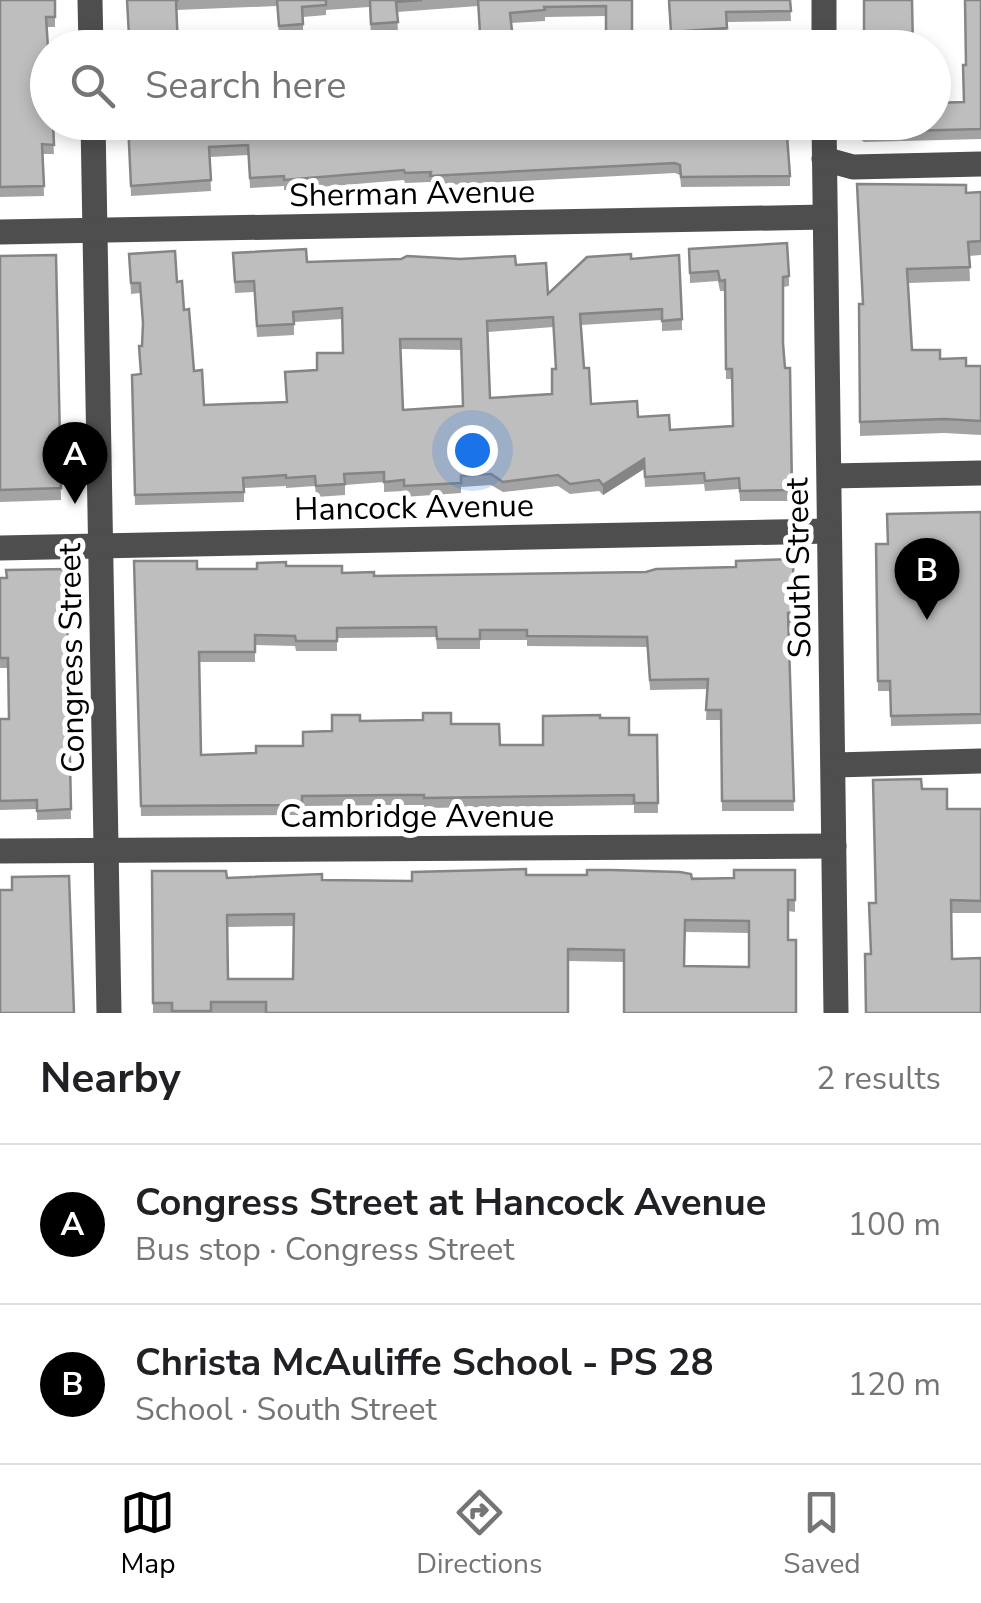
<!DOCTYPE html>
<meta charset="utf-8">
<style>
:root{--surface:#fff;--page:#f6f6f6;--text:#202124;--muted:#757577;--line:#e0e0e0;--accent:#000}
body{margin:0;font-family:"Nunito Sans",sans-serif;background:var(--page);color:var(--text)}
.you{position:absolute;left:472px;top:450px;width:35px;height:35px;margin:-25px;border:8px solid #fff;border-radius:50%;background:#1a73e8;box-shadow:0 0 0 15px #1a73e833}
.badge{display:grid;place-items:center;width:65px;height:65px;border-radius:50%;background:var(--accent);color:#fff;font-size:32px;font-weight:700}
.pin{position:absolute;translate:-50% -82px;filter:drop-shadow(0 2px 5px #0008)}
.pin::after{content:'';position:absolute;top:52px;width:35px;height:30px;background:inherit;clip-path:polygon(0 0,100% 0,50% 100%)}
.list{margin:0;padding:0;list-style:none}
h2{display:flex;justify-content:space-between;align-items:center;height:130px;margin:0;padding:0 40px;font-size:42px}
h2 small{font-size:32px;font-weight:400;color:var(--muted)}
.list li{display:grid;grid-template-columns:65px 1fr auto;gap:30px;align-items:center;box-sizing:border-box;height:160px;padding:0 40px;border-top:2px solid var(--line)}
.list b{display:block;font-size:38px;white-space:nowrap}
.list p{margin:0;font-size:32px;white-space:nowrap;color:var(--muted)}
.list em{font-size:32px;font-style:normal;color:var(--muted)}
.icon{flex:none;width:55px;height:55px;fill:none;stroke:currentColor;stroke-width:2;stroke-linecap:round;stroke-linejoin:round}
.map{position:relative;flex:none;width:981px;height:1013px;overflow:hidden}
.search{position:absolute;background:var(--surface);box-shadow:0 5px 15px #0003;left:30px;right:30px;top:30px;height:110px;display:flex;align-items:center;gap:25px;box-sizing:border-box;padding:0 35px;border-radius:55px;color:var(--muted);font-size:38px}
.sheet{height:450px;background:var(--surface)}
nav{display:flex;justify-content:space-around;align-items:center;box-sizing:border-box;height:140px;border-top:2px solid var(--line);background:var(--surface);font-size:28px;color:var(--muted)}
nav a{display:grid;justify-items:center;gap:5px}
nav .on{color:var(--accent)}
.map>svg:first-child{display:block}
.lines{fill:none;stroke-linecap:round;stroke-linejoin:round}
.minor{stroke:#4e4e4e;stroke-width:25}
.wall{fill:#a3a3a3;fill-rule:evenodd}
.shaded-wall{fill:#858585}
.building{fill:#bebebe;stroke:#858585;stroke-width:2.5;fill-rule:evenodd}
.labels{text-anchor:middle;stroke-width:10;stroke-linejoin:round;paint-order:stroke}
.street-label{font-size:32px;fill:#000;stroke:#fff}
</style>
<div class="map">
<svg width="981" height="1013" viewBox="0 0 981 1013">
<rect width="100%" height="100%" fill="#fff"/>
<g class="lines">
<!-- minor -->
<g class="minor">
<polyline points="90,0 91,48"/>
<polyline points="824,48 824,0"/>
<polyline points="93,122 109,1013"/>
<polyline points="824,122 836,1013"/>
<polyline points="824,159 853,167 981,164"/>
<polyline points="0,232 825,217"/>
<polyline points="830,476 981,473"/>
<polyline points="0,548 829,531"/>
<polyline points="835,765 981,761"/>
<polyline points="0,851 834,846"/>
</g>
</g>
<!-- wall -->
<g class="wall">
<polygon points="0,0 55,0 55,27 47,27 54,154 43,154 44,196 0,197"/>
<polygon points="127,0 632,0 606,16 545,17 545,21 511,23 512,41 480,43 478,6 397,12 398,33 371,34 369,7 326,10 326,15 303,17 303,35 279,36 277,6 176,10 178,48 126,48 126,37 129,36"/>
<polygon points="668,0 790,0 791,21 727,22 727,38 671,42"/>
<polygon points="981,0 981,139 864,142 849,130 849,122 934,122 964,102 966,65"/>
<polygon points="128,123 429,130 790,176 790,186 681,187 680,175 675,173 430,186 430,182 405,183 404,180 284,190 284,186 250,188 248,155 210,157 211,191 131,196"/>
<polygon points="981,192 981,255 969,256 970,281 908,283 912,350 966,366 981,366 981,435 944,433 860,436 859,304 862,304 966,193"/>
<path d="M689 249 789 276V286L783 287V343L785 368H790L792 501H740L739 489 705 491 704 484 645 487 644 469 603 495 599 491 570 494 558 486 503 492 491 485 461 487V493L404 497V491L384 492V482L345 485V495L316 497 315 486 286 488V486L244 488V502L135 505 132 375 140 374 143 333 140 293 131 294 129 254 177 282 184 310 194 371 204 405 286 402 317 370 342 353V319L294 322V335L257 337 254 292 235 293 233 264 307 262 516 265 548 294 631 259 682 319V330L662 331V320L581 325 584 368 591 404 638 417 670 430 733 426 732 379H726L725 291H720L718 281 690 283ZM553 327 556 369 552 394 490 398 488 332ZM401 349 461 350 463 406 403 410Z"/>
<polygon points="56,255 61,500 0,502 0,256"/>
<polygon points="981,512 981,724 891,726 890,691 878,691 876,554 887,544"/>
<polygon points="793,559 794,623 788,623 794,811 722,811 721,720 706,720 707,689 650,690 647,647 527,646 527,640 480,640 480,649 437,649 436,637 337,638 337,651 296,651 295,646 255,645 255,662 199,662 201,755 256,753 303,746 332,731 360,721 451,724 500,745 543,745 600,718 629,735 657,735 658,813 634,813 634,805 424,808 424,805 391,805 302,806 302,815 141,816 134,561 197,569 257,569 286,566 374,576 646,572 736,567"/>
<polygon points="66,569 71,819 37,820 37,809 0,810 0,719 9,719 8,668 0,668 0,578"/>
<polygon points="922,789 947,809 981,809 981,913 951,913 952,959 981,1013 870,954"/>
<path d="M795 870V912L788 911V940L796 1013 624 962 568 961V1013H153L152 871 227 878 412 881 526 875 734 878ZM294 926 293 979H228L227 927ZM685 932 749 933V967L684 966Z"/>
</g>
<!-- shaded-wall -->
<polygon class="shaded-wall" points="644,459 644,469 603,495 603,485"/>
<!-- building -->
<g class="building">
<polygon points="0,0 55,0 55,17 46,17 48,48 48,122 53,122 54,145 42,144 44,186 0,187"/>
<polygon points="127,0 179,0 176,0 178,48 127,48 126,37 129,36"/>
<polygon points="277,0 326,0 326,5 302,7 303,24 279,26"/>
<polygon points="370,0 422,0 396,2 398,22 371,24"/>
<polygon points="478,0 632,0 632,48 606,48 606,6 544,7 545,10 510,13 512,31 480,33"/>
<polygon points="669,0 790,0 791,11 726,12 727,28 671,32"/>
<polygon points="864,0 912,0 913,48 864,48"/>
<polygon points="965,0 981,0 981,129 864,132 852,122 934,122 934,103 964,102 963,65 966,65"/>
<polygon points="429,122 429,130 491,128 491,122 786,122 790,176 681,177 680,165 675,163 430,176 431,172 405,173 404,170 284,180 284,176 250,178 248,145 209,147 211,180 131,186 128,123"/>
<polygon points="857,184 966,185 966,193 981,192 981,241 968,242 970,267 907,269 912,350 940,350 940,359 966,358 966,366 981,366 981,421 944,419 860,422 859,304 863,304"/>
<path d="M787 243 789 276 783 277V343L785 368H790L792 490 740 491 739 478 705 481 704 473 645 477 644 459 603 485 599 480 570 484 558 475 503 482 491 474 461 476V483L404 486V480L384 482V472L344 474 345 484 316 486 315 476 286 478V475L243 478 244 492 135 495 132 375 141 374 139 346H142L143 323 140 283H131L129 254 175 251 177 282 182 281 184 310 189 309 194 371 202 370 204 405 287 402 285 372 317 370V353H343L342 308 293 312 294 324 257 326 254 281 235 282 233 253 306 249 307 262 401 259 407 256 460 259 515 256 516 265 546 263 548 294 587 257 631 254V259L679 255 682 319 662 321V309L580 314 584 368H589L591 404 637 401 638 417 669 415 670 430 733 426 732 369H726L725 280 720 281 718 271 690 273 689 249ZM553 317 556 369H552V394L490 398 487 321ZM400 339H461L463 406 403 410Z"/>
<polygon points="56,255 61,488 0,490 0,256"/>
<polygon points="981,512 981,714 891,716 890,681 878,681 876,544 888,544 887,514"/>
<polygon points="793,559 794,613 788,613 794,801 722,801 721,710 706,710 708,679 650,680 647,637 527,636 527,630 480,630 480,639 437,639 436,627 337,628 337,641 296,641 295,636 255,635 255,652 199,652 201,755 256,753 256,746 303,746 303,732 332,731 332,715 360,715 360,721 423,720 423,713 451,713 451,724 499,724 500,745 543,745 543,716 600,715 600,718 629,718 629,735 657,735 658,803 634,803 634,795 424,798 424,795 391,795 302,796 302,805 141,806 134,561 197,561 197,569 257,569 257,563 286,562 286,566 342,566 342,573 374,572 374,576 646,572 656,569 736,567 736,561"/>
<polygon points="66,569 71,809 37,811 37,800 0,801 0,719 9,719 8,658 0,658 0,578 7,578 6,570"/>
<polygon points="921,779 922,789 947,789 947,809 981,809 981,901 951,900 952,959 981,958 981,1013 866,1013 865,954 871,954 869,903 876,903 873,780"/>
<path d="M526 869V875H587V870H612L680 872 691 874 692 879 734 878V870H795V900H788V940H796V1013H624V950L568 949V1013H266V1002H211V1011H172V1003H153L152 871H226L227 878 322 874V880L412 881V872ZM294 914 293 979H228L227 915ZM685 920 749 921V967L684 966Z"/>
<polygon points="69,876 74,1013 0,1013 0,890 12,890 12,877"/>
</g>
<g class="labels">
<!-- street labels -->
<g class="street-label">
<text transform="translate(412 193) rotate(-1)" y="11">Sherman Avenue</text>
<text transform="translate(414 507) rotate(-1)" y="11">Hancock Avenue</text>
<text transform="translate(798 568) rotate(-91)" y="11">South Street</text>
<text transform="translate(71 658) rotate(-91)" y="11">Congress Street</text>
<text x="417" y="827">Cambridge Avenue</text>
</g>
</g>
</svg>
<div class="you"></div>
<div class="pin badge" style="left:75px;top:504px">A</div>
<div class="pin badge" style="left:927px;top:620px">B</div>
<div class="search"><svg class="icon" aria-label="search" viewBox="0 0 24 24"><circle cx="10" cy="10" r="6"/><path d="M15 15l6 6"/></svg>Search here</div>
</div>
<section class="sheet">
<h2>Nearby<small>2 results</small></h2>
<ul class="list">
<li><span class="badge">A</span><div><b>Congress Street at Hancock Avenue</b><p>Bus stop · Congress Street</p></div><em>100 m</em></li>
<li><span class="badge">B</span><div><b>Christa McAuliffe School - PS 28</b><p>School · South Street</p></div><em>120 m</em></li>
</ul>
</section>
<nav>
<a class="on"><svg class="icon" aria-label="map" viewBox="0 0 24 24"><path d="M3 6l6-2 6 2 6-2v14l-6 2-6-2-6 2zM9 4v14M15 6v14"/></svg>Map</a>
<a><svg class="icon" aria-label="directions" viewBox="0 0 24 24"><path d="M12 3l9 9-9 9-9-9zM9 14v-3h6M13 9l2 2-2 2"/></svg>Directions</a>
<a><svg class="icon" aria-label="saved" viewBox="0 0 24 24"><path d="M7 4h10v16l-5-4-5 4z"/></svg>Saved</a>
</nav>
